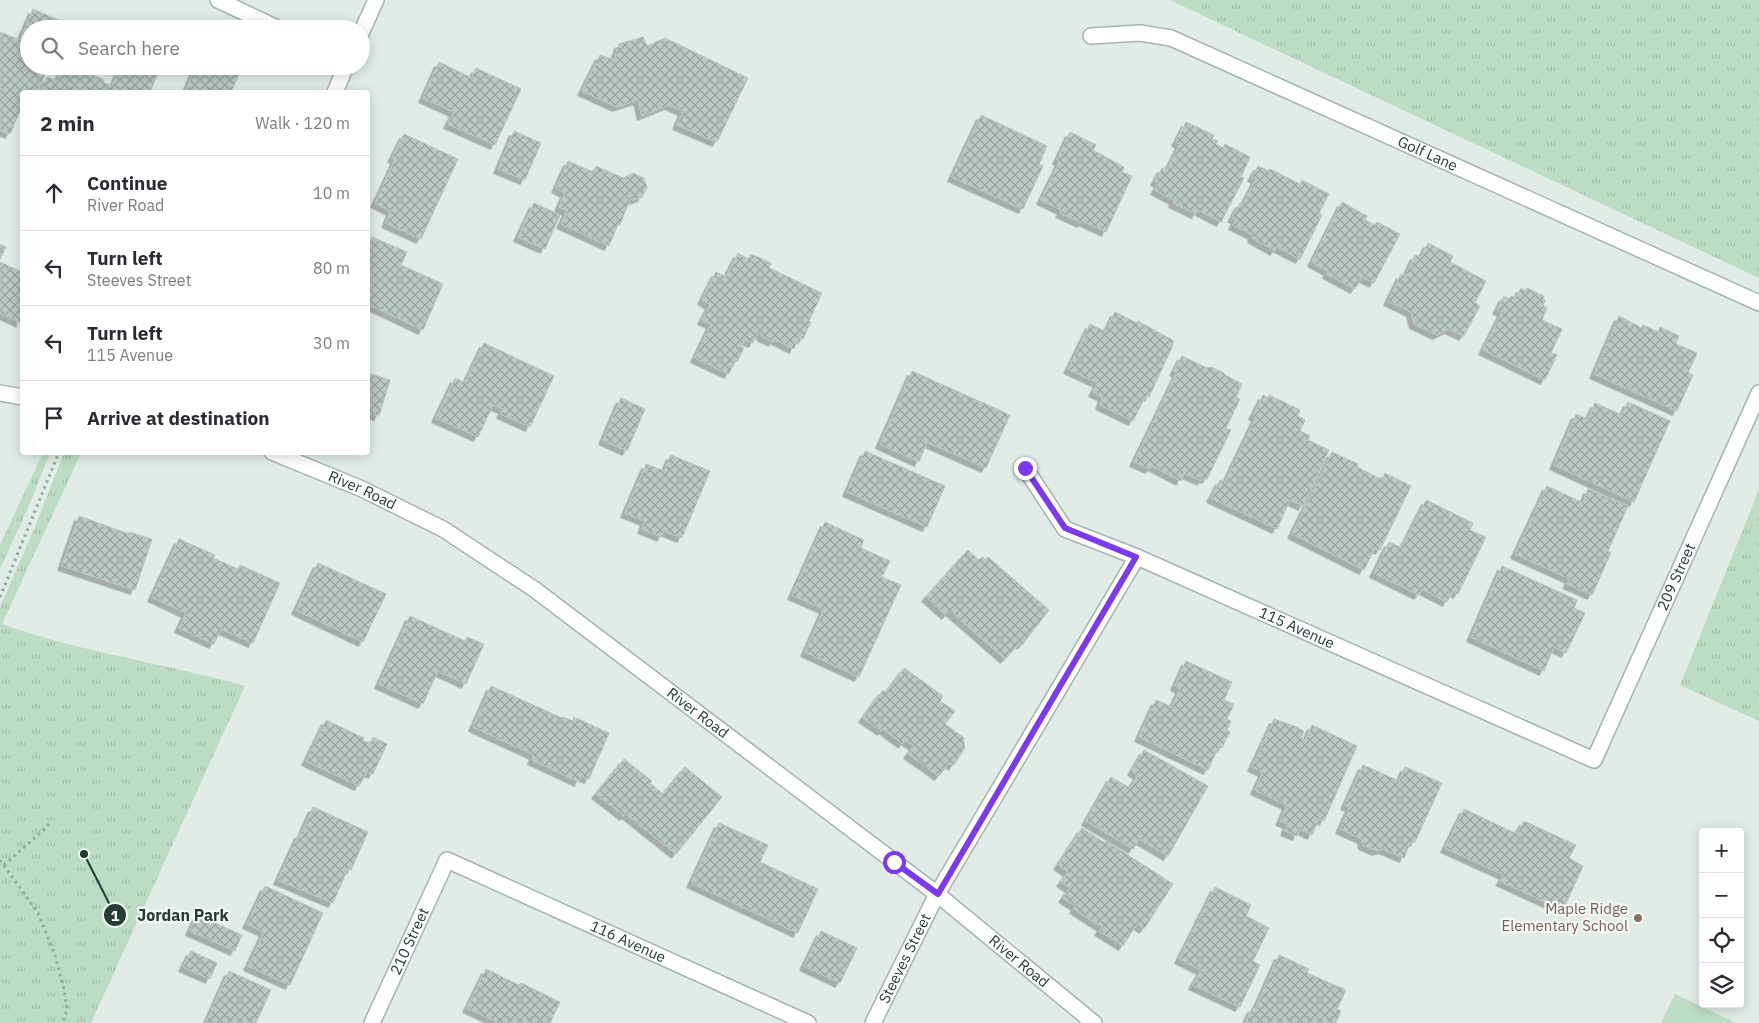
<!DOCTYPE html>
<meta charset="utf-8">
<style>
:root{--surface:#fff;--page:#f2f2f3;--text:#2b2b33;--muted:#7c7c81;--line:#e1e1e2}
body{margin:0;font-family:"IBM Plex Sans",sans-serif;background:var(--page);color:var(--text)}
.controls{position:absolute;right:15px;bottom:15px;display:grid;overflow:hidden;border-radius:5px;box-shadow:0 2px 12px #0003}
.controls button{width:45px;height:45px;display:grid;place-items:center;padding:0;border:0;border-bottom:1px solid var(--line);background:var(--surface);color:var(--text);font:25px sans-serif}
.stop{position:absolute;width:15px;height:15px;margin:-11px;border:4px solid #7c3aed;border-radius:50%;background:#fff}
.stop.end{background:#7c3aed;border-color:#fff;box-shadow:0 1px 5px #0008}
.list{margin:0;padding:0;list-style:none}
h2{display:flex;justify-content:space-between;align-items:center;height:65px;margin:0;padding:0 20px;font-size:21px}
h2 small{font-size:16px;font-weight:400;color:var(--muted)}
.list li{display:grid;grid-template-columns:32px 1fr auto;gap:15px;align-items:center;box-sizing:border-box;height:75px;padding:0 20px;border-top:1px solid var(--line)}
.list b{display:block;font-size:19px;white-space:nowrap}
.list p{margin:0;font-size:16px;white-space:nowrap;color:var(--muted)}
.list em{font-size:16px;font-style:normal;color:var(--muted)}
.icon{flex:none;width:28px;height:28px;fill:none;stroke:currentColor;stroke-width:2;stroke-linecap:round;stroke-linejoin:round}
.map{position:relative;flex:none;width:1759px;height:1023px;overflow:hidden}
.search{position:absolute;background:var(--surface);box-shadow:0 2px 12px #0003;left:20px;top:20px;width:350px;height:55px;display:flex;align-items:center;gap:12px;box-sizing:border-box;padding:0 18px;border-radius:28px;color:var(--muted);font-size:19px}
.panel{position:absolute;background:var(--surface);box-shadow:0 2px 12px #0003;left:20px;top:90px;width:350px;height:365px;border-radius:5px}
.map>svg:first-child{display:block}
.grass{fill:url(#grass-tufts)}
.pitch{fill:#bcdcc4}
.building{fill:url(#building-cross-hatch);stroke:#b5c5be;filter:url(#shadow)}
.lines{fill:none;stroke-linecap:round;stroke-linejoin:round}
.minor-casing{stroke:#a5b4ae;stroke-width:18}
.path{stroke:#84aea0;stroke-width:3;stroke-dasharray:2.5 4;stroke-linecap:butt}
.minor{stroke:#fff;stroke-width:15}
.route{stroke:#7c3aed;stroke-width:6}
.education-dot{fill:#8d6e63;stroke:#f3f8f5;stroke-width:2}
.labels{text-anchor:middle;stroke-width:4.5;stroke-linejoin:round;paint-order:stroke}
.street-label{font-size:15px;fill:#233c35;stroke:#f3f8f5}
.education-label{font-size:15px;fill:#785e54;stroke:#f3f8f5;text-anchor:end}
.leader{fill:none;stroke:#233c35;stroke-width:2}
.callout-dot{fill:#233c35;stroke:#f3f8f5;stroke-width:2}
.mark-label{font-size:15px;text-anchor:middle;font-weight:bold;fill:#fff}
.callout-label{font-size:16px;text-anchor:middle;font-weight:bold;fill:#233c35;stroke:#f3f8f5;stroke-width:4.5;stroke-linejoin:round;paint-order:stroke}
</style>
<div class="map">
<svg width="1759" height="1023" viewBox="0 0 1759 1023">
<defs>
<pattern id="grass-tufts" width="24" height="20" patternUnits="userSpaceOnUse" patternTransform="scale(1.25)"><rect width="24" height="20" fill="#bcdcc4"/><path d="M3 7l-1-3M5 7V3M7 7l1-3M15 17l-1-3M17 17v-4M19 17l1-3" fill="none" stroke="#a1bea9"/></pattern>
<pattern id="building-cross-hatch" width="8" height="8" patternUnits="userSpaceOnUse" patternTransform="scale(1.25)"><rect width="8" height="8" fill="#bbc9c3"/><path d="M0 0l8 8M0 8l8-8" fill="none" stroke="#98a49f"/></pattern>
<filter id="shadow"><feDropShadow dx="-4.5" dy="4.5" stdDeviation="0" flood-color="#0004"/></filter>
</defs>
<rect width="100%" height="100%" fill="#e2ece7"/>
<!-- grass -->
<g class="grass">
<polygon points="1170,0 1759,0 1759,278"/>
<polygon points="43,453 50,453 28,508 0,569 0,545"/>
<path d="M64 453H81L2 624C80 652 164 663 245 686L91 1023H0V607L34 529Z"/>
<polygon points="1759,490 1759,721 1680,685"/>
</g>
<!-- pitch -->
<polygon class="pitch" points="1675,994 1736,1023 1661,1023"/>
<!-- building -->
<g class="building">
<polygon points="33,9 67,24 65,29 29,29 29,66 49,66 37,92 22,92 22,106 10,134 0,130 0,91 2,86 0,85 0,32 20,40"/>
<polygon points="643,37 647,46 665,38 748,78 717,142 677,125 683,111 669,105 642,116 638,100 617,107 582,91 600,55 614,60 619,44"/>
<polygon points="439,62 472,78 476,68 521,89 495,145 448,124 454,112 423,98"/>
<polygon points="63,66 73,66 104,80 103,82 112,86 121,66 138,66 157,75 150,92 40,92 47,77 57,81"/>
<polygon points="196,66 232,66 241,70 231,92 185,92"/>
<polygon points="981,115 1047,146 1039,164 1043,166 1023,209 952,177"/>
<polygon points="1186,122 1214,135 1212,139 1218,141 1216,144 1223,148 1225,144 1250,157 1241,177 1244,178 1221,222 1198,210 1196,214 1173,203 1174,200 1155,190 1159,183 1155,181 1162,168 1167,170 1180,144 1176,142"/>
<polygon points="514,131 541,143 525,180 498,169"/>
<polygon points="1070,132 1096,145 1093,150 1124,167 1122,172 1132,176 1106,232 1083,221 1082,223 1060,213 1062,210 1041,200 1060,161 1057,160"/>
<polygon points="404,134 458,159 421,239 386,223 391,211 375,203 395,160 392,158"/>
<polygon points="568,161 593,172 596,166 623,178 633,173 644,178 647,187 642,197 633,200 630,199 620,225 618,224 609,246 561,224 567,211 559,207 565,193 556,188"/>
<polygon points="1258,166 1269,171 1270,169 1300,184 1302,180 1329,194 1319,213 1322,215 1300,259 1277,247 1275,251 1252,238 1253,235 1233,225 1236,219 1232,218 1240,203 1243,204 1256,179 1252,177"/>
<polygon points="1342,202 1367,216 1365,220 1375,225 1377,222 1400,234 1374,283 1362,277 1355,289 1327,274 1328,271 1312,262"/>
<polygon points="534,203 560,215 545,249 518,237"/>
<polygon points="372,237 407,252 401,265 443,284 423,330 368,304 368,246"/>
<polygon points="1428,243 1453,256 1450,262 1486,281 1475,303 1480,306 1464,336 1449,329 1437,335 1414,324 1411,312 1388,301 1401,274 1405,276 1415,255 1421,257"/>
<polygon points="0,244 6,247 0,259"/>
<polygon points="738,253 748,259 751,254 771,263 769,268 822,293 809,321 811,322 803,339 799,337 794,349 774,339 773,342 761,336 762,334 759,332 753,343 745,340 741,347 744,348 737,362 735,361 729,374 695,358 711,324 702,320 710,305 702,300 716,272 726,277"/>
<polygon points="0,262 22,272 21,323 0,313"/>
<polygon points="1521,288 1526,291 1527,288 1544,296 1543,299 1545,300 1543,306 1547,308 1542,320 1562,329 1551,353 1557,355 1545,380 1483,350 1502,312 1497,310 1504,296 1509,299 1511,296 1516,298"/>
<polygon points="1115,312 1137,323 1138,321 1174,341 1172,345 1173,345 1149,397 1146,395 1133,421 1100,405 1103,397 1093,392 1098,383 1068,369 1090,324 1106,332"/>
<polygon points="1619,316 1642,328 1643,325 1658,332 1660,327 1679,336 1676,344 1697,353 1688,373 1693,375 1677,411 1594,374"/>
<polygon points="484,343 554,376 530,427 501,414 503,409 493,405 478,437 436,418 455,378 465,383"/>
<polygon points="1182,356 1207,368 1211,367 1224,373 1225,375 1242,384 1236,397 1240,399 1226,428 1231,430 1207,479 1203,478 1202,481 1184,473 1181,481 1152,466 1150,469 1134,462 1177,373 1174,371"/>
<polygon points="912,371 1010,415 986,468 927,442 919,462 880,444"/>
<polygon points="368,373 390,380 379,416 368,413"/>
<polygon points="1263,395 1268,398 1269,395 1300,410 1297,416 1305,420 1300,431 1310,436 1308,440 1329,450 1303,506 1290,500 1277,529 1211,498 1220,480 1225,482 1256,417 1253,415"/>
<polygon points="621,398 645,409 627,451 603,440"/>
<polygon points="1628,402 1670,421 1634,502 1554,465 1576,414 1588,419 1595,403 1622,415"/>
<polygon points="865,451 945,486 927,527 847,492"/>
<polygon points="1332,452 1358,464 1357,467 1382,480 1385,473 1411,486 1380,550 1375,548 1364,570 1292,534"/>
<polygon points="671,455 710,471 682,538 664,531 662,537 642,529 645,521 625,513 646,464 664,471"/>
<polygon points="1547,486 1583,503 1588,489 1628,506 1608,551 1611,553 1592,595 1567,584 1570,579 1515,554"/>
<polygon points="1426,500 1473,523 1470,530 1486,537 1458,594 1453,591 1447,602 1422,589 1419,595 1374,573 1389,542 1402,548"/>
<polygon points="79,516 129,534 129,532 152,539 135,590 62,566"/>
<polygon points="825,522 864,540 861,548 890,561 882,577 901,585 859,677 805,652 824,609 792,595"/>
<polygon points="179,539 215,555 213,558 238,569 240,565 280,583 253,643 221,629 214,644 179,628 186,613 152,597"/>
<polygon points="968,550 979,560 982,557 986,560 988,557 1049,610 1022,645 1020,643 1005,659 950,611 946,615 926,597"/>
<polygon points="318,563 386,594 363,642 296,610"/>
<polygon points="1502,566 1577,600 1574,608 1585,613 1566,653 1554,647 1544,671 1471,637"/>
<polygon points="410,616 465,641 467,637 484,644 466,684 438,671 423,704 379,684"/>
<polygon points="1186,661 1232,682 1224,700 1234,704 1227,719 1231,721 1227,730 1230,732 1222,748 1219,746 1208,770 1139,737 1156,700 1172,707 1180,689 1175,686"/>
<polygon points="904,668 943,696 940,701 955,711 945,724 963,737 965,748 953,766 949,763 939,776 908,754 914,746 905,740 903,744 883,729 882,731 863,718 883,690 886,693"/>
<polygon points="491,686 562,718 563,717 573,721 574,717 609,733 589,779 581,776 579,782 532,760 534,755 473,727"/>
<polygon points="1274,719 1297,727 1304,732 1301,738 1305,740 1312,725 1357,746 1324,821 1319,819 1312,835 1300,829 1297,836 1285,831 1288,824 1280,821 1287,805 1255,790 1263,772 1252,767"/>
<polygon points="326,720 364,738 363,740 370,744 373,737 387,744 373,774 367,772 359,786 306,761"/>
<polygon points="1144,750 1208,786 1168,856 1139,839 1133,849 1086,821 1111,777 1130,788 1138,775 1132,771"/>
<polygon points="624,759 652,781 650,783 663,794 685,767 722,797 676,854 626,814 624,816 596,794"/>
<polygon points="1363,765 1399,781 1405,767 1442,783 1415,842 1411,841 1404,858 1383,849 1377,851 1363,845 1362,839 1340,829 1350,807 1345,805"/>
<polygon points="313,807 368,832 351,870 348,868 333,903 278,880 299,834 301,834"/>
<polygon points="1464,809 1517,834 1524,821 1576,845 1569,858 1583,866 1563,910 1500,881 1504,875 1445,848"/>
<polygon points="719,823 768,845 760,862 818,889 798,933 691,883"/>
<polygon points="1082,828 1105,843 1106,841 1173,884 1144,929 1137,924 1123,946 1099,931 1102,927 1074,909 1076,906 1063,898 1070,888 1061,882 1068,872 1058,865"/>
<polygon points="265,886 323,913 290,985 248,966 264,932 247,924"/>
<polygon points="1215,887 1251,905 1246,916 1269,928 1253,961 1260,965 1240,1007 1193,985 1201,970 1179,959"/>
<polygon points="197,915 242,935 235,951 190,931"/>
<polygon points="821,931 857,948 840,983 804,966"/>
<polygon points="191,951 217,963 210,979 183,967"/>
<polygon points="1279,955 1309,969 1307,973 1346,990 1337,1009 1341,1011 1336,1023 1245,1023 1252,1008 1255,1009"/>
<polygon points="486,969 519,985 521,983 560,1002 550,1023 499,1023 467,1008"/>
<polygon points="229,971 271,990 256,1023 206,1023"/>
</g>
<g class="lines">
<!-- minor casing -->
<g class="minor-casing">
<g id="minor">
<polyline points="218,0 279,29"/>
<polyline points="361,33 376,0"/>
<path id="s1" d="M1091 36 1140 33 1171 38 1759 303"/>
<polyline points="335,92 346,66"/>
<polyline points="0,393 22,397"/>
<path id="s2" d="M272 452 362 489 443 529 534 589 937 894 1094 1023"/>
<path id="s3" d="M1025 468 1065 529 1137 557 1594 760 1759 393"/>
<path id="s4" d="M372 1023 447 860 808 1023"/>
<path id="s5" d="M873 1023 937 894 1137 557"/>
</g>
</g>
<!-- path -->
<g class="path">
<polyline points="0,597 59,452"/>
<polyline points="0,860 38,913 55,955 64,989 67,1009 63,1023"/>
<polyline points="4,865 47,827 49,823"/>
</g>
<!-- minor -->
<use href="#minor" class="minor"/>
</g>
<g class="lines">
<!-- route -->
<polyline class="route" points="894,862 938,894 1136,557 1065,528 1025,468"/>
</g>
<!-- markers -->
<circle class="education-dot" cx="1638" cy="918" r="5"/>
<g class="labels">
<!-- street labels -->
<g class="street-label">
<text dy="5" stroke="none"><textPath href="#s1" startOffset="362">Golf Lane</textPath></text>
<text dy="5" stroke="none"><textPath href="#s2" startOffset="98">River Road</textPath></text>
<text dy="5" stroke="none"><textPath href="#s3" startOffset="851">209 Street</textPath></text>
<text dy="5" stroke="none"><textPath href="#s3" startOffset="325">115 Avenue</textPath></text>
<text dy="5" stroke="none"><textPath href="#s2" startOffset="502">River Road</textPath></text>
<text dy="5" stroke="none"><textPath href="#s4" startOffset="90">210 Street</textPath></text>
<text dy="5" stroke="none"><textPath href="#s4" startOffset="378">116 Avenue</textPath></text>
<text dy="5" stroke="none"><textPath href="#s5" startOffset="72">Steeves Street</textPath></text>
<text dy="5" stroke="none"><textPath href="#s2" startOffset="908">River Road</textPath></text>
</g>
<!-- education labels -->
<g class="education-label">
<text x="1628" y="914">Maple Ridge<tspan x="1628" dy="17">Elementary School</tspan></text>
</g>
</g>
<!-- callouts -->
<path class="leader" d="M84 854L115 915"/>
<g class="callout-dot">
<circle cx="84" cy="854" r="5"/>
<circle cx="115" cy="915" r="12"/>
</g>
<g class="mark-label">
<text x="115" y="921">1</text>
</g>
<g class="callout-label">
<text x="183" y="921">Jordan Park</text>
</g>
</svg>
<div class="controls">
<button>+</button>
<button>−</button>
<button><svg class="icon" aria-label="locate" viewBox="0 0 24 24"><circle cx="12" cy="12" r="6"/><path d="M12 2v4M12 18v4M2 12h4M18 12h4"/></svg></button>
<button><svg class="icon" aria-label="layers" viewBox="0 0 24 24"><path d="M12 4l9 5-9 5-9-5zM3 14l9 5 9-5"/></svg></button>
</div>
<div class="stop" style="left:894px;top:862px"></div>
<div class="stop end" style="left:1025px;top:468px"></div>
<div class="search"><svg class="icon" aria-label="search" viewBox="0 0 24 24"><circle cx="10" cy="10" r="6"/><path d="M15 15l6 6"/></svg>Search here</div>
<section class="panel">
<h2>2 min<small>Walk · 120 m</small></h2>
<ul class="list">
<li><svg class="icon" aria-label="ahead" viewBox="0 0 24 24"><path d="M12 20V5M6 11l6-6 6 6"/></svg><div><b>Continue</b><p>River Road</p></div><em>10 m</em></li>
<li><svg class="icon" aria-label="left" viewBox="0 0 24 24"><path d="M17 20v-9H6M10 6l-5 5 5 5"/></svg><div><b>Turn left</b><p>Steeves Street</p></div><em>80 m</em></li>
<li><svg class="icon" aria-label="left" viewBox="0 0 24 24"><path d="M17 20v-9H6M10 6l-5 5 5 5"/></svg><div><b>Turn left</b><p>115 Avenue</p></div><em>30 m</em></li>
<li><svg class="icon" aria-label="arrive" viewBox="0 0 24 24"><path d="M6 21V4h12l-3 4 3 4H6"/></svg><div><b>Arrive at destination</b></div></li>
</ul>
</section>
</div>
